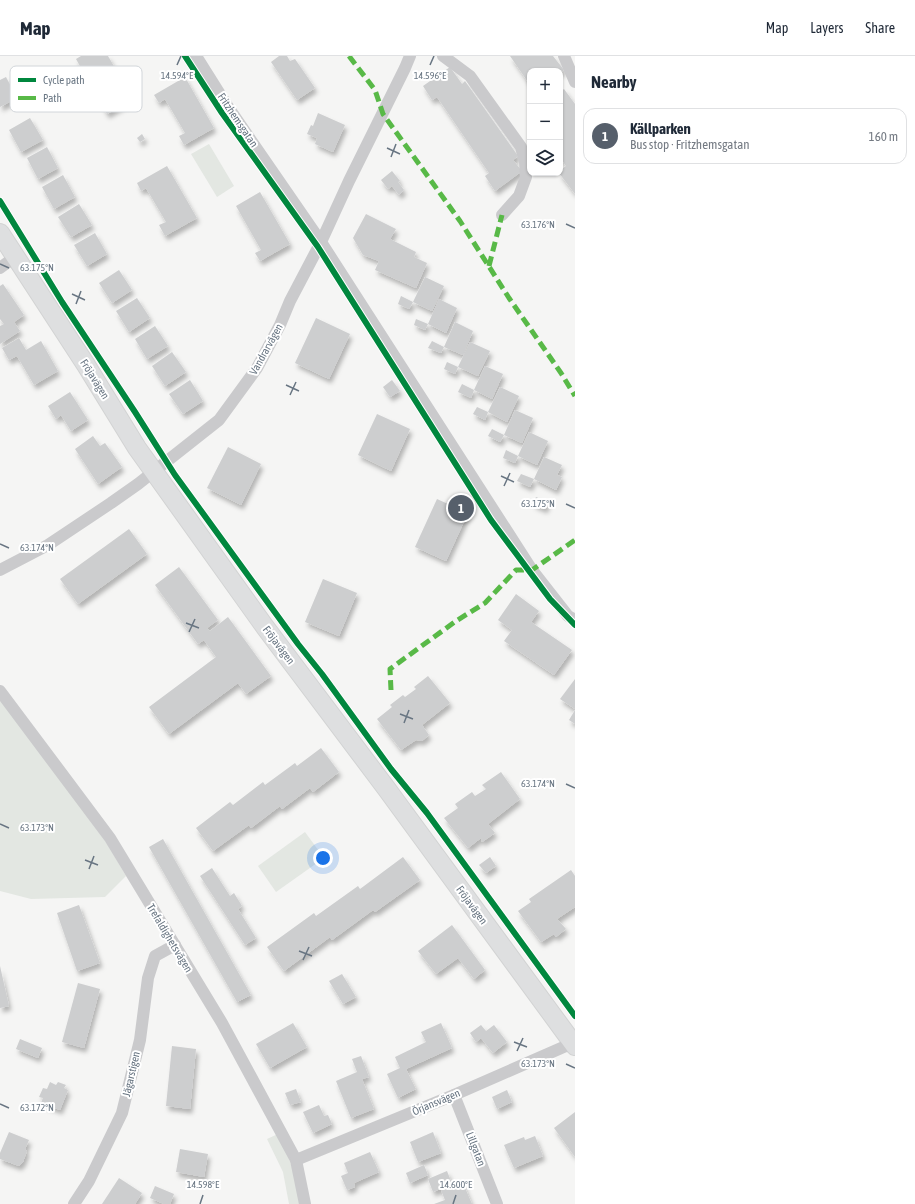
<!DOCTYPE html>
<meta charset="utf-8">
<style>
:root{--surface:#fff;--page:#f6f6f7;--text:#1f2937;--muted:#747a83;--line:#e0e1e3;--accent:#565f6b}
body{margin:0;font-family:"Asap Condensed",sans-serif;background:var(--page);color:var(--text)}
.controls{position:absolute;right:12px;top:12px;display:grid;overflow:hidden;border-radius:8px;box-shadow:0 1px 3px #0004}
.controls button{width:36px;height:36px;display:grid;place-items:center;padding:0;border:0;border-bottom:1px solid var(--line);background:var(--surface);color:var(--text);font:20px sans-serif}
.you{position:absolute;left:323px;top:802px;width:14px;height:14px;margin:-10px;border:3px solid #fff;border-radius:50%;background:#1a73e8;box-shadow:0 0 0 6px #1a73e833}
.badge{display:grid;place-items:center;width:26px;height:26px;border-radius:50%;background:var(--accent);color:#fff;font-size:13px;font-weight:700}
.pin{position:absolute;translate:-50% -50%;border:2px solid #fff;box-shadow:0 1px 4px #0006}
.list{margin:0;padding:0;list-style:none}
h2{display:flex;justify-content:space-between;align-items:center;height:52px;margin:0;padding:0 16px;font-size:17px}
h2 small{font-size:13px;font-weight:400;color:var(--muted)}
.list li{display:grid;grid-template-columns:26px 1fr auto;gap:12px;align-items:center;box-sizing:border-box;height:56px;margin:0 8px 8px;padding:0 8px;border:1px solid var(--line);border-radius:12px}
.list b{display:block;font-size:15px;white-space:nowrap}
.list p{margin:0;font-size:13px;white-space:nowrap;color:var(--muted)}
.list em{font-size:13px;font-style:normal;color:var(--muted)}
.icon{flex:none;width:22px;height:22px;fill:none;stroke:currentColor;stroke-width:2;stroke-linecap:round;stroke-linejoin:round}
.map{position:relative;flex:none;width:575px;height:1148px;overflow:hidden}
header{display:flex;align-items:center;gap:24px;box-sizing:border-box;height:56px;padding:0 20px;background:var(--surface);border-bottom:1px solid var(--line)}
header strong{font-size:19px}
nav{display:flex;gap:22px;margin-inline-start:auto;font-size:14px}
main{display:flex}
aside{flex:1;background:var(--surface)}
.map>svg:first-child{display:block}
.green{fill:#e3e7e2}
.building{fill:#cdcecf;filter:url(#shadow)}
.lines{fill:none;stroke-linecap:round;stroke-linejoin:round}
.secondary-casing{stroke:#d2d3d3;stroke-width:20}
.street{stroke:#cacacc;stroke-width:12}
.secondary{stroke:#dedfe0;stroke-width:18}
.quiet{stroke:#58b947;stroke-width:5;stroke-dasharray:10 5;stroke-linecap:butt}
.cycleway-casing{stroke:#fff;stroke-width:8}
.cycleway{stroke:#00873e;stroke-width:6}
.ticks{fill:none;stroke:#687582;stroke-width:1.5}
.labels{text-anchor:middle;stroke-width:4;stroke-linejoin:round;paint-order:stroke}
.street-label{font-size:11px;fill:#687582;stroke:#fff}
.key{fill:#fff;stroke:#d2d6da;stroke-width:1}
.key-label{font-size:11px;fill:#687582}
.ticks-label{font-size:10px;text-anchor:middle;fill:#687582;stroke:#fff;stroke-width:4;stroke-linejoin:round;paint-order:stroke}
</style>
<header>
<strong>Map</strong>
<nav><a>Map</a><a>Layers</a><a>Share</a></nav>
</header>
<main>
<div class="map">
<svg width="575" height="1148" viewBox="0 0 575 1148">
<defs>
<filter id="shadow"><feDropShadow dx="2.5" dy="4.5" stdDeviation="2" flood-color="#0004"/></filter>
</defs>
<rect width="100%" height="100%" fill="#f5f5f4"/>
<!-- green -->
<g class="green">
<polygon points="209,88 234,130 217,141 191,98"/>
<polygon points="0,641 106,786 126,820 105,841 31,843 0,835"/>
<polygon points="305,776 324,802 276,836 258,810"/>
<polygon points="280,1077 305,1148 289,1148 283,1116 267,1083"/>
</g>
<!-- building -->
<g class="building">
<polygon points="81,0 108,0 133,43 107,58 76,3"/>
<polygon points="279,0 287,0 290,5 295,3 315,32 297,44 271,6"/>
<polygon points="510,0 553,0 564,14 560,17 560,15 530,15 530,29"/>
<polygon points="450,11 462,28 465,25 518,100 513,104 522,115 495,135 485,120 489,117 437,41 432,44 423,30"/>
<polygon points="6,21 17,42 0,51 0,24"/>
<polygon points="185,21 214,72 184,89 179,80 185,77 165,43 159,47 154,39"/>
<polygon points="564,33 575,48 575,138 559,117 560,117 560,114 566,110 560,101 560,36"/>
<polygon points="318,57 345,69 333,96 315,88 317,82 307,78 311,69 313,70"/>
<polygon points="30,62 43,84 21,96 9,74"/>
<polygon points="142,78 145,83 140,86 137,82"/>
<polygon points="47,91 58,112 38,123 27,102"/>
<polygon points="167,110 197,162 165,180 159,169 166,166 146,132 141,135 137,127"/>
<polygon points="392,115 400,125 398,126 404,134 399,139 392,130 388,133 381,124"/>
<polygon points="63,119 75,141 54,153 42,131"/>
<polygon points="260,136 290,188 260,205 255,197 261,194 236,150"/>
<polygon points="79,148 92,169 71,181 58,161"/>
<polygon points="366,158 396,173 390,183 416,196 414,201 427,207 416,232 375,214 379,205 363,199 353,182"/>
<polygon points="95,177 107,198 87,210 74,189"/>
<polygon points="119,214 132,234 112,247 99,227"/>
<polygon points="425,221 444,230 432,255 413,246"/>
<polygon points="3,228 24,259 14,266 20,275 0,288 0,270 4,268 0,263 0,230"/>
<polygon points="401,240 413,246 409,253 398,248"/>
<polygon points="137,242 150,262 129,276 116,255"/>
<polygon points="439,243 457,252 446,277 428,268 425,274 414,269 416,263 428,268"/>
<polygon points="316,262 350,278 329,323 295,307"/>
<polygon points="455,266 473,275 463,299 444,291"/>
<polygon points="155,270 168,290 147,303 135,283"/>
<polygon points="19,282 26,294 41,285 58,315 34,329 17,300 9,304 2,292"/>
<polygon points="432,285 444,291 441,297 428,292"/>
<polygon points="470,286 490,295 478,320 458,311"/>
<polygon points="172,296 186,316 165,330 152,310"/>
<polygon points="447,306 458,311 455,318 444,313"/>
<polygon points="485,310 503,318 492,343 474,334"/>
<polygon points="190,324 203,345 183,358 169,338"/>
<polygon points="392,324 400,335 390,341 383,331"/>
<polygon points="462,328 474,334 471,342 458,336"/>
<polygon points="500,331 519,340 507,366 488,356"/>
<polygon points="70,336 88,364 71,375 61,359 56,363 48,350"/>
<polygon points="477,351 488,356 485,364 473,358"/>
<polygon points="515,354 533,362 522,387 504,379"/>
<polygon points="377,358 410,373 391,415 358,399"/>
<polygon points="492,373 504,379 500,386 488,380"/>
<polygon points="529,376 548,385 537,409 518,400"/>
<polygon points="93,380 100,390 105,387 122,411 98,428 75,393"/>
<polygon points="228,391 261,408 241,449 207,432"/>
<polygon points="506,394 518,400 515,407 503,402"/>
<polygon points="544,401 562,409 557,419 562,421 556,434 534,423"/>
<polygon points="521,418 534,423 530,431 517,425"/>
<polygon points="536,441 548,446 545,453 533,448"/>
<polygon points="437,443 468,457 446,505 415,491"/>
<polygon points="129,473 147,498 78,548 60,523"/>
<polygon points="179,511 218,564 207,572 210,575 228,561 271,620 246,638 238,627 169,678 149,651 216,601 204,584 198,588 155,529"/>
<polygon points="323,523 357,537 339,580 305,566"/>
<polygon points="516,538 539,555 531,566 572,594 554,619 504,585 512,574 498,564"/>
<polygon points="428,620 450,647 422,669 429,679 422,685 416,684 401,694 377,663 392,651 390,649 403,639 405,641 416,633 414,631"/>
<polygon points="575,623 575,653 560,643"/>
<polygon points="575,654 575,668 569,664"/>
<polygon points="321,692 339,716 313,736 310,732 282,753 280,750 251,772 249,769 213,795 196,772 230,746 233,749 263,726 265,729 295,707 297,710"/>
<polygon points="501,716 520,743 488,768 495,777 482,786 481,782 468,792 444,762 458,752 455,748 472,736 475,740 486,733 482,729"/>
<polygon points="163,783 251,939 237,946 149,791"/>
<polygon points="403,801 420,824 375,856 373,854 332,884 330,881 284,915 267,891 314,857 316,860 358,830 360,833"/>
<polygon points="490,801 496,810 486,817 479,809"/>
<polygon points="212,812 230,840 234,837 242,850 238,853 256,882 245,889 200,820"/>
<polygon points="571,814 575,820 575,851 557,863 566,873 556,881 554,878 541,886 518,855 531,846 529,843"/>
<polygon points="79,849 100,907 77,915 57,857"/>
<polygon points="452,869 485,914 474,923 458,902 436,918 418,895"/>
<polygon points="0,910 9,950 0,952"/>
<polygon points="342,918 356,941 343,948 329,925"/>
<polygon points="78,927 100,933 84,992 62,986"/>
<polygon points="293,967 307,991 270,1012 256,988"/>
<polygon points="441,967 452,992 406,1013 416,1033 398,1042 387,1018 400,1012 395,1001 426,986 421,976"/>
<polygon points="481,969 486,975 494,969 507,986 493,997 481,982 476,986 470,977"/>
<polygon points="20,983 42,992 38,1002 16,993"/>
<polygon points="172,990 196,993 190,1053 166,1050"/>
<polygon points="361,1000 369,1021 362,1023 374,1053 351,1062 336,1025 357,1016 352,1003"/>
<polygon points="50,1026 56,1029 58,1026 66,1029 64,1032 68,1034 60,1054 41,1047 43,1042 39,1041 43,1032 47,1033"/>
<polygon points="296,1033 301,1046 290,1049 285,1037"/>
<polygon points="507,1034 512,1046 497,1053 492,1041"/>
<polygon points="319,1049 324,1060 328,1059 332,1068 313,1077 303,1056"/>
<polygon points="575,1056 575,1101 554,1072"/>
<polygon points="9,1076 29,1084 25,1093 27,1095 23,1106 19,1110 0,1103 0,1097"/>
<polygon points="433,1076 441,1097 418,1106 410,1086"/>
<polygon points="535,1080 543,1100 514,1112 504,1089 524,1081 525,1084"/>
<polygon points="180,1093 208,1098 204,1121 176,1116"/>
<polygon points="370,1096 379,1116 354,1127 355,1131 347,1134 341,1120 348,1117 344,1107"/>
<polygon points="424,1109 428,1119 410,1127 406,1117"/>
<polygon points="447,1115 452,1128 433,1136 428,1123"/>
<polygon points="119,1122 142,1137 135,1148 102,1148"/>
<polygon points="462,1125 472,1148 434,1148 445,1144 441,1134"/>
<polygon points="155,1130 174,1138 170,1148 164,1148 150,1142"/>
</g>
<g class="lines">
<!-- secondary casing -->
<g class="secondary-casing">
<polyline id="secondary" points="0,177 86,309 137,392 265,571 386,732 575,990"/>
</g>
<!-- street -->
<g class="street">
<polyline points="196,0 228,51 321,186 532,514 568,560 575,564"/>
<polyline points="443,0 470,20 521,91 525,106 526,121 519,140 502,159"/>
<polyline points="564,0 575,26"/>
<polyline points="0,212 15,201"/>
<polyline points="0,514 48,489 111,447 138,428 219,364 257,312 280,269 290,245 321,186 349,125 405,12 410,0"/>
<polyline points="0,635 110,782 222,967 296,1104 305,1148"/>
<polyline points="454,1039 497,1148"/>
<polyline points="296,1104 454,1039 575,986"/>
<polyline points="74,1148 89,1125 122,1057 140,984 148,922 155,900 175,889"/>
</g>
<!-- secondary -->
<use href="#secondary" class="secondary"/>
<!-- quiet -->
<g class="quiet">
<polyline points="349,0 375,34 383,58 460,165 509,242 561,317 575,340"/>
<polyline points="489,210 502,159"/>
<polyline points="391,634 390,613 456,565 485,547 516,514 532,514 575,484"/>
</g>
<!-- cycleway casing -->
<g class="cycleway-casing">
<g id="cycleway">
<polyline points="185,0 222,57 318,191 491,464 550,543 575,569"/>
<polyline points="0,145 62,246 135,356 175,419 298,588 322,618 391,713 427,757 575,960"/>
</g>
</g>
<!-- cycleway -->
<use href="#cycleway" class="cycleway"/>
</g>
<!-- ticks -->
<path class="ticks" d="M177 9 181 0M430 9 434 0M387 92 400 98M391 101 396 88M566 168 575 172M0 208 9 212M72 238 85 244M76 248 81 235M286 329 299 335M290 339 296 326M501 420 514 426M504 430 510 417M566 448 575 452M0 488 9 492M186 567 199 572M189 576 195 563M400 658 413 663M404 667 409 654M566 728 575 732M0 768 9 772M85 804 98 809M89 813 94 800M299 895 312 900M303 904 309 891M514 986 527 991M517 995 523 982M566 1008 575 1012M0 1048 9 1052M200 1148 203 1139M453 1148 456 1139"/>
<g class="labels">
<!-- street labels -->
<g class="street-label">
<text transform="translate(238 64) rotate(56)" y="4">Fritzhemsgatan</text>
<text transform="translate(266 293) rotate(-61)" y="4">Vandrarvägen</text>
<text transform="translate(95 323) rotate(58)" y="4">Fröjavägen</text>
<text transform="translate(279 589) rotate(53)" y="4">Fröjavägen</text>
<text transform="translate(472 849) rotate(54)" y="4">Fröjavägen</text>
<text transform="translate(170 882) rotate(59)" y="4">Trefaldighetsvägen</text>
<text transform="translate(131 1018) rotate(-77)" y="4">Jägarstigen</text>
<text transform="translate(436 1046) rotate(-23)" y="4">Örjansvägen</text>
<text transform="translate(476 1093) rotate(69)" y="4">Lillgatan</text>
</g>
</g>
<!-- legend -->
<rect x="10" y="10" width="132" height="46" rx="6" class="key"/>
<rect x="18" y="22" width="18" height="4" fill="#00873e"/>
<rect x="18" y="40" width="18" height="4" fill="#58b947"/>
<g class="key-label">
<text x="43" y="28">Cycle path</text>
<text x="43" y="46">Path</text>
</g>
<g class="ticks-label">
<text x="177" y="23">14.594°E</text>
<text x="430" y="23">14.596°E</text>
<text x="538" y="172">63.176°N</text>
<text x="37" y="215">63.175°N</text>
<text x="538" y="451">63.175°N</text>
<text x="37" y="495">63.174°N</text>
<text x="538" y="731">63.174°N</text>
<text x="37" y="775">63.173°N</text>
<text x="538" y="1011">63.173°N</text>
<text x="37" y="1055">63.172°N</text>
<text x="203" y="1132">14.598°E</text>
<text x="456" y="1132">14.600°E</text>
</g>
</svg>
<div class="controls">
<button>+</button>
<button>−</button>
<button><svg class="icon" aria-label="layers" viewBox="0 0 24 24"><path d="M12 4l9 5-9 5-9-5zM3 14l9 5 9-5"/></svg></button>
</div>
<div class="you"></div>
<div class="pin badge" style="left:461px;top:452px">1</div>
</div>
<aside>
<h2>Nearby<small></small></h2>
<ul class="list">
<li><span class="badge">1</span><div><b>Källparken</b><p>Bus stop · Fritzhemsgatan</p></div><em>160 m</em></li>
</ul>
</aside>
</main>
